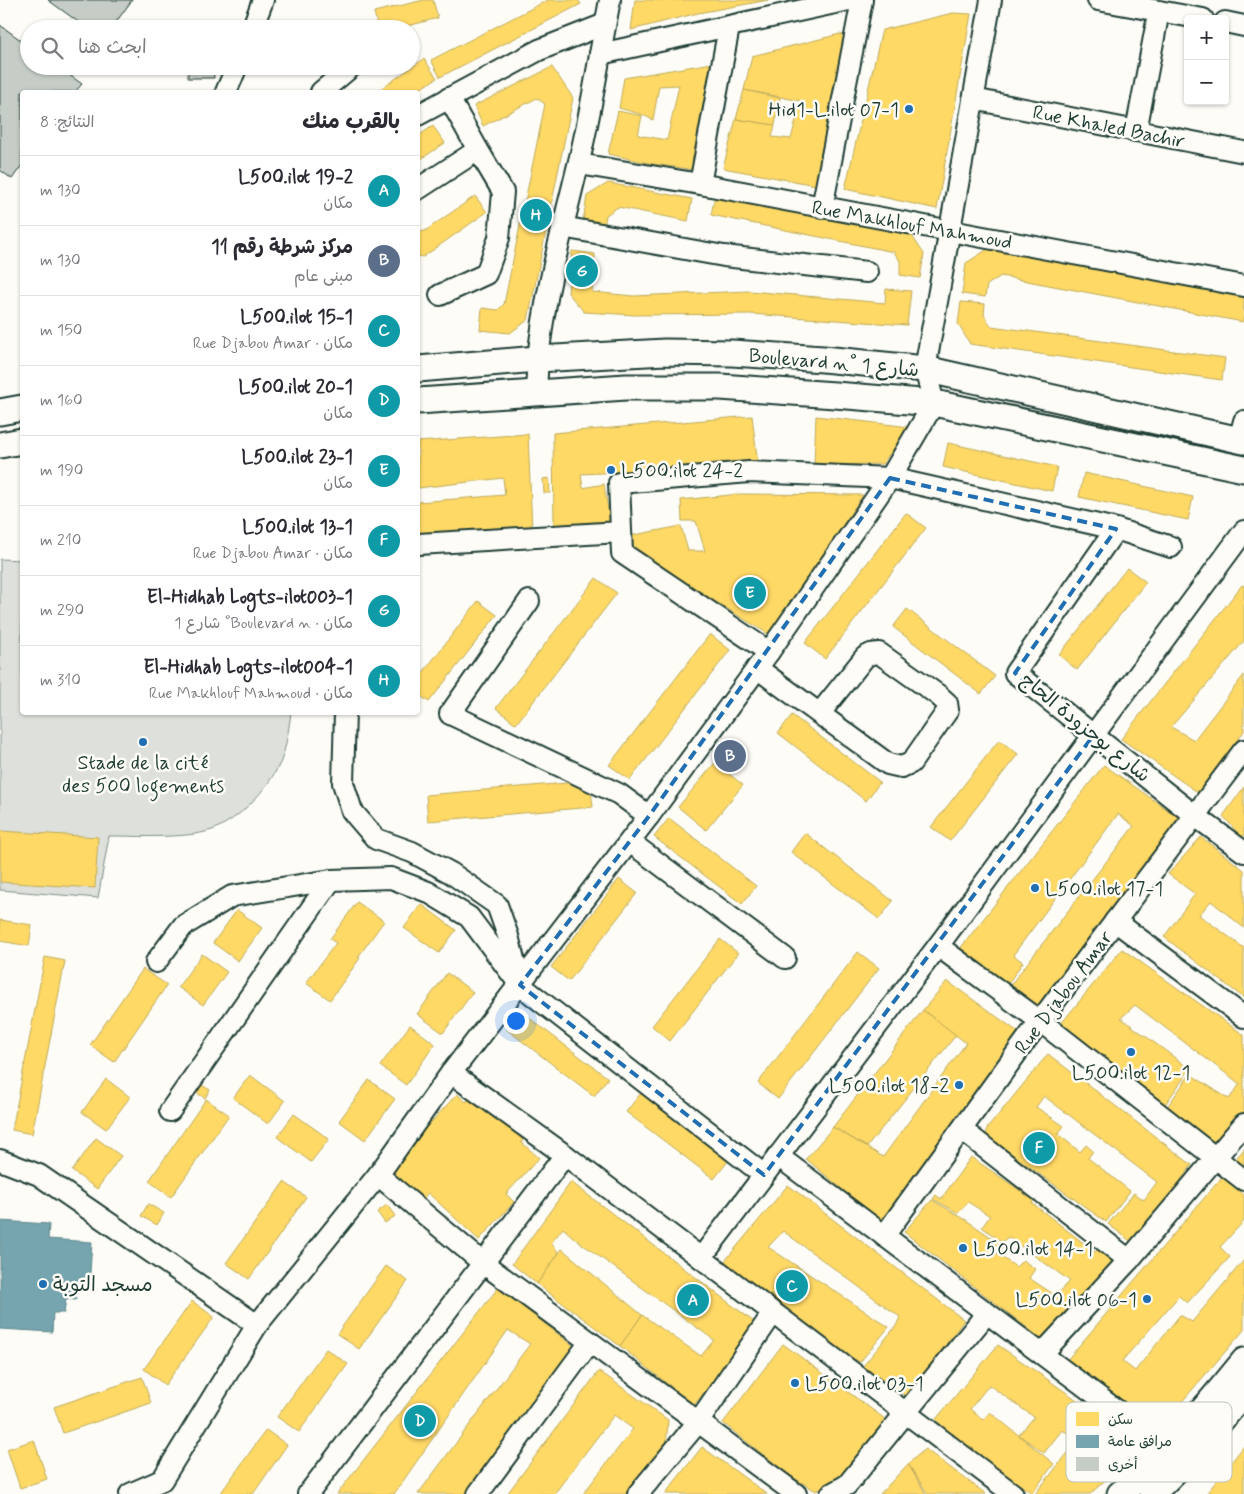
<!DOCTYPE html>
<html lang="ar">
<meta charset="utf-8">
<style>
:root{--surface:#fff;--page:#f7f7f7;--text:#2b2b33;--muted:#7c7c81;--line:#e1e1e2;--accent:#2563eb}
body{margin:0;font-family:Mynerve,"Playpen Sans Arabic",sans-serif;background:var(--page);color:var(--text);direction:rtl}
.controls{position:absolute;right:15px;top:15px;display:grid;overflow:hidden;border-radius:5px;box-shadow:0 1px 4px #0004}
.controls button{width:45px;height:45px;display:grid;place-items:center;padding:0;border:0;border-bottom:1px solid var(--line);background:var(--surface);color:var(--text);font:25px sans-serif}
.you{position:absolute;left:515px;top:1020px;width:18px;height:18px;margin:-12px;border:4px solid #fff;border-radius:50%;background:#1a73e8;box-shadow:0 0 0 8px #1a73e833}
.badge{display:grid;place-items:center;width:32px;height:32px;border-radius:50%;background:var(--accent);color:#fff;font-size:16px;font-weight:700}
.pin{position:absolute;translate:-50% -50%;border:2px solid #fff;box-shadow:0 1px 5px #0006}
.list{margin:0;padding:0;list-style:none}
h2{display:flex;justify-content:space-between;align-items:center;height:65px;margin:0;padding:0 20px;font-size:21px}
h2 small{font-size:16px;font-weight:400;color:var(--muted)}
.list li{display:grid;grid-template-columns:32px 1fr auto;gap:15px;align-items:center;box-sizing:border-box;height:70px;padding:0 20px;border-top:1px solid var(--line)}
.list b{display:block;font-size:19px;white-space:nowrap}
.list p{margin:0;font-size:16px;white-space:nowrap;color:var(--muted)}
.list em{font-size:16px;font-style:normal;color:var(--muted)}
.icon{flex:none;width:28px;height:28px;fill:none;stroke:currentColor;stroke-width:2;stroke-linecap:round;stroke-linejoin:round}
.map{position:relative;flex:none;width:1244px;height:1494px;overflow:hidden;direction:ltr}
.search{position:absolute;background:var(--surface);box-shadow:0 1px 4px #0004;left:20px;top:20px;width:400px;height:55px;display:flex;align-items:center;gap:12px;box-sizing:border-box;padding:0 18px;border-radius:28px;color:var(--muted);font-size:19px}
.panel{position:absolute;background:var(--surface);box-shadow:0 1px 4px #0004;left:20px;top:90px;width:400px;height:625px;border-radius:5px;direction:rtl}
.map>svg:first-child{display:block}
.green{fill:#dde0db;stroke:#7e8e88}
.homes{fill:#ffd966;stroke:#bcaa57}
.public{fill:#76a5af;stroke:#5c868a}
.building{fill:#c6cdc7;stroke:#1f3d34}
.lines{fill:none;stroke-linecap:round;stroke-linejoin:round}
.minor-casing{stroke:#1f3d34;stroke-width:24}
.major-casing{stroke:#1f3d34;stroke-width:29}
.minor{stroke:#fdfcf7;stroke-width:20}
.major{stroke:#fdfcf7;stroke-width:25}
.marked{fill:none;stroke:#1f6fb2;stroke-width:4;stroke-dasharray:10 6;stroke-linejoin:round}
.poi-dot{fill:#1f6fb2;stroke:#fdfcf7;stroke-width:2}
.labels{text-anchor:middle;stroke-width:5;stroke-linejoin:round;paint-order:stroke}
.poi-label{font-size:20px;fill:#1f3d34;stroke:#fdfcf7;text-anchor:start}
.street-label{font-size:20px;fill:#1f3d34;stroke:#fdfcf7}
.key{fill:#fdfcf7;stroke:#bac3bc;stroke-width:1}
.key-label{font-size:14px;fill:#1f3d34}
</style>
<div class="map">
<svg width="1244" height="1494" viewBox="0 0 1244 1494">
<rect width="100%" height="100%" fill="#fdfcf7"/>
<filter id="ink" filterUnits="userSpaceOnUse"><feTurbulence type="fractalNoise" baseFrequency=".02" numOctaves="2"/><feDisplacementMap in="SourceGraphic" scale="10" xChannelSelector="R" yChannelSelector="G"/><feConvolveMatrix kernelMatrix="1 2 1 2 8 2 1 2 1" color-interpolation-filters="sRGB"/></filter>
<g filter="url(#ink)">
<!-- green -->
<path class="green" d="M0 559 22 560V712L291 713C289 727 286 748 281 761 269 788 239 820 212 830 186 839 137 836 109 836L98 898 0 890Z"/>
<!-- homes -->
<g class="homes">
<polygon points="424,0 433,0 438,18 396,29 378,29 374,12"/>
<polygon points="548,0 578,0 581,4 440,77 431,60"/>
<polygon points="635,0 769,0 698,13 631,30"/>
<polygon points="953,13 971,14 937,209 845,189 882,30"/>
<polygon points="840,34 850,38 821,186 723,168 736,119 775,125 772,137 791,139 801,101 744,90 752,56"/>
<polygon points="424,59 437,78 415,92 376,92"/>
<polygon points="718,62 696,170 653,164 608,154 618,111 642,116 638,135 667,140 679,85 659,86 653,120 643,115 619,108 624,78"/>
<polygon points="552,67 573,98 528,320 510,333 480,330 482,308 498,310 504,304 545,104 537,98 483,126 474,106"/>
<polygon points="744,90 780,98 775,125 736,119"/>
<polygon points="433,126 445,143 418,161 418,136"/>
<polygon points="608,183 692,199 688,221 618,207 606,215 604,227 583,221 587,196"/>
<polygon points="716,191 908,230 924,254 920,278 900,275 900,261 894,252 711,215"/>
<polygon points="475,196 487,212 423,257 418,256 418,232 425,231"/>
<polygon points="988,249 1244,297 1243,322 1001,276 987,285 985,297 962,294 966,263"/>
<polygon points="572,251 595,254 592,292 633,296 749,291 885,303 886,289 911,291 907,325 750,314 635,315 584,312 568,293"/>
<polygon points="961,302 985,304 984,315 991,326 1225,358 1222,380 970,344 958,324"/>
<polygon points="752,416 758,465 581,474 583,488 604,484 610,523 554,527 553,433"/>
<polygon points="816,416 910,427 882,464 814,465"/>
<polygon points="528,434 532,531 418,538 418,502 505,495 503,478 418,488 418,442"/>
<polygon points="948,443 1057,467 1052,491 943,467"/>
<polygon points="1084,473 1193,497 1188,520 1079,497"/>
<polygon points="549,478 550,493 544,493 543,479"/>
<polygon points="740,494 863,495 770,635 633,551 629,536 681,526 688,551 705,551 696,521 682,521 681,500"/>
<polygon points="906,513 926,528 825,659 805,643"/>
<polygon points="1127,568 1146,582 1077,670 1059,655"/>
<polygon points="596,578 617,593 516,724 496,708"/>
<polygon points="1242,585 1244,586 1244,641 1171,727 1194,740 1244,675 1244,731 1200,794 1121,739"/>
<polygon points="478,601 497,615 429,702 418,694 418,679"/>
<polygon points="907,609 995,676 981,694 893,627"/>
<polygon points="710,634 730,650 630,780 609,765"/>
<polygon points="792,715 880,782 866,801 778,733"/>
<polygon points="999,740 1018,754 950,841 931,827"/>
<polygon points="715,763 743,785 706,830 678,807"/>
<polygon points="1104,765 1179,818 1040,1012 1008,988 1134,826 1118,814 1013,955 1023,962 1007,985 959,950"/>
<polygon points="590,781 593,807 428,821 426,795"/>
<polygon points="1244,787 1244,838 1238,833 1223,816"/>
<polygon points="669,818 756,886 742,904 654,837"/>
<polygon points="0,831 98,837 95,888 0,882"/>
<polygon points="805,833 893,901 879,919 791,852"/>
<polygon points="1201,837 1244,870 1244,928 1211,901 1199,915 1244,948 1244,998 1164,937 1195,894 1168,874"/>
<polygon points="619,879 637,893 569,981 551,967"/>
<polygon points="357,902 384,921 358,957 360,958 330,1000 306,983 336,943 330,939"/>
<polygon points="421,904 456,930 439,953 404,928"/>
<polygon points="237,910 262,928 238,961 213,943"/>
<polygon points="0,920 32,925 29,946 0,941"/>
<polygon points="720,939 738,953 670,1041 652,1026"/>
<polygon points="1122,949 1244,1035 1244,1112 1219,1146 1167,1107 1190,1074 1229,1099 1240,1084 1135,1005 1121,1018 1190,1069 1164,1106 1060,1025"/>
<polygon points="858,952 879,968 778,1099 758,1083"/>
<polygon points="202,954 227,972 203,1005 178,987"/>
<polygon points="45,957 65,961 32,1134 12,1130"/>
<polygon points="143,969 167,985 114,1062 90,1045"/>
<polygon points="447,973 473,992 443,1033 417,1014"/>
<polygon points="947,981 1021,1034 883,1223 806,1159 833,1127 883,1157 966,1043 923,1010"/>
<polygon points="923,1010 956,1035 867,1147 833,1127"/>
<polygon points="520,1011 608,1078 594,1096 506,1029"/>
<polygon points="410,1025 435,1044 406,1085 380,1066"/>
<polygon points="1048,1054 1192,1165 1133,1243 1108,1224 1134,1193 1144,1200 1157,1182 1044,1096 1036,1107 1064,1126 1058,1134 1080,1152 1086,1145 1093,1151 1088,1158 1130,1191 1106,1222 987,1136 986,1130"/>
<polygon points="250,1075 285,1101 268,1124 233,1098"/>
<polygon points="106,1079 130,1097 106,1129 82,1112"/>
<polygon points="369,1080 395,1099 365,1140 339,1121"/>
<polygon points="200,1084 210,1090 205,1098 195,1092"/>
<polygon points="641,1093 729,1160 714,1179 626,1112"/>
<polygon points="457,1094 466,1102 473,1095 523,1140 521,1142 539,1158 506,1194 514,1202 479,1240 428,1193 421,1201 387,1170"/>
<polygon points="206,1099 229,1115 171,1197 149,1181"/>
<polygon points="294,1114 329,1139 311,1162 277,1137"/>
<polygon points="96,1138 121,1156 97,1189 72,1171"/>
<polygon points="1244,1149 1244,1167 1235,1160"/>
<polygon points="971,1157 1034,1200 1032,1203 1095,1252 1098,1249 1113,1261 1044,1341 904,1232 932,1200 966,1220 1004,1246 997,1254 1016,1267 1023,1260 1035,1269 1029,1278 1056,1296 1070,1281 1008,1237 1002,1242 982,1227 990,1216 968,1202 958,1213 933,1199 936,1195 941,1199"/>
<polygon points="1222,1177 1244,1195 1244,1221 1220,1247 1230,1257 1187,1303 1179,1296 1122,1361 1135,1371 1180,1315 1192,1322 1244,1260 1244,1330 1160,1427 1067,1360"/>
<polygon points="284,1182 306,1197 249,1279 226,1263"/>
<polygon points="571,1182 758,1325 694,1405 620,1346 642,1315 701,1356 714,1340 574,1238 563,1228 551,1243 559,1253 537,1284 512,1264"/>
<polygon points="788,1185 964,1320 907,1397 863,1366 896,1326 900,1317 783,1231 768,1247 889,1327 860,1362 836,1349 750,1281 724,1262"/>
<polygon points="148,1204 164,1213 157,1225 141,1216"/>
<polygon points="387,1205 395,1216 385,1223 377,1212"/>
<polygon points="562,1249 642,1315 620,1346 537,1284"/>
<polygon points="386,1266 408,1281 359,1349 337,1334"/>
<polygon points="498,1288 575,1347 465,1494 418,1494 530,1344 508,1330 394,1494 337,1494"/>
<polygon points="192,1301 214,1317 165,1385 144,1369"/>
<polygon points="783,1344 889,1422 840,1477 816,1491 789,1475 723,1423"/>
<polygon points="998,1345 1143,1446 1090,1494 1035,1494 1079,1439 1062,1430 1044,1453 1019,1435 1034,1417 989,1385 970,1409 983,1420 990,1412 1054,1464 1032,1493 975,1455 944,1429 936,1419"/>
<polygon points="326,1349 348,1364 299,1432 277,1417"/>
<polygon points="599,1371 668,1420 666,1449 629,1494 583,1494 633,1429 614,1415 554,1494 507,1494"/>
<polygon points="142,1377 151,1403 63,1433 54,1407"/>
<polygon points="266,1430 287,1445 253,1494 220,1494"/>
<polygon points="34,1440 47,1479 20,1488 7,1449"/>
<polygon points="1244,1446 1244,1494 1206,1494"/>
<polygon points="702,1447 767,1494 665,1494"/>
<polygon points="925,1449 986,1494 928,1494 908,1464"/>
<polygon points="908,1464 926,1494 880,1494"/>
</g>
<!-- public -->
<polygon class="public" points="0,1221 49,1224 48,1239 92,1242 89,1288 77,1287 76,1300 66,1299 64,1313 53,1313 52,1332 0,1329"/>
<!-- building -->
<g class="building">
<polygon points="48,0 132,0 111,29 88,29"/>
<polygon points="0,25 29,46 29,66 57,66 82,84 75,92 22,92 22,165 12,179 0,170"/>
<polygon points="188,66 213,66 214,78 188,78"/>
</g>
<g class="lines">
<!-- minor casing -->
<g class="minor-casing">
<g id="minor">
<polyline points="1098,0 1203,19"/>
<polyline points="1225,22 1244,26"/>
<polyline points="252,29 263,0"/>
<polyline points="600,54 849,0"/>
<polyline points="226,92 237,66"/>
<polyline points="321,92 352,66"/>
<polyline points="973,99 1244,152"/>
<polyline points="418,115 539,50 605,24"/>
<polyline points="1136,131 1159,11"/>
<polyline points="579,164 700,184 1244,286"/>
<polyline points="700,184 729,27"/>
<polyline points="418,189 478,150 449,98"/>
<polyline points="822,208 862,0"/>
<polyline points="562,227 724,256 867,272"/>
<polyline points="440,295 486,274 499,238 503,192 478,150"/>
<path d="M536 393C538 316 560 240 578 165 592 110 599 55 610 0"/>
<polyline points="1239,440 1244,421"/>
<polyline points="1116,529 1015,673 1194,815 1244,852"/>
<polyline points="418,544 621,532"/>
<polyline points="529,601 450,714 619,794 649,816"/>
<polyline points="769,652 622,553 619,483 749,472 890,478 1116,529 1171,547"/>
<polyline points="757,668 888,764 901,767 911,763 948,710 947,703 938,695 879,653 871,654 865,657 820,713"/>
<polyline points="345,712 343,783 352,811 376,839 412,852 451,873 497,905 508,936 518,975"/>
<polyline points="630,842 785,958"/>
<polyline points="1115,921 1244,1017"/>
<polyline points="938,946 1040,1021 1244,1180"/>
<polyline points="156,962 183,926 232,896 331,880 391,878 428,892 469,917 520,985 764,1175"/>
<polyline points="451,1073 565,1155 1013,1494"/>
<polyline points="170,1111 331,880"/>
<polyline points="962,1130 1129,1260"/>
<polyline points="778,1156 1167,1448"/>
<polyline points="0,1160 39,1175 257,1325"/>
<polyline points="378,1175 483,1263 796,1494"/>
<polyline points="884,1236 1040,1021 1244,750"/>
<polyline points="701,1258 938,946 1244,531"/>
<polyline points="1042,1354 1129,1260 1244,1124"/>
<polyline points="130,1494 162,1480 257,1325 378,1175 451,1073 649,816 769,652 890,478 934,403 925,369 991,0"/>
<polyline points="308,1494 565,1155"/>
<polyline points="478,1494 590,1342"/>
<polyline points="638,1494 699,1421 773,1313"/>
<polyline points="831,1494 847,1485 987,1313"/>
</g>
</g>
<!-- major casing -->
<g class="major-casing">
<g id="major">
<polyline points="418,369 537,359 665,352 732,353 823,359 925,369 1244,441"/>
<polyline points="418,401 626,387 720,387 835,395 934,403 1244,469"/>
<polyline points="0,412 22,408"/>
<polyline points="0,445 22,441"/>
<path d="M1120 1494C1166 1454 1206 1408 1244 1361"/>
<polyline points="1152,1494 1193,1453 1244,1393"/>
</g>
</g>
<!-- minor -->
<use href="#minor" class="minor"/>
<!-- major -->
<use href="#major" class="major"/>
</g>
</g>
<!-- marked area -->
<path class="marked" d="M890 478 1116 529 1015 673 1093 736 764 1175 520 985 649 816Z"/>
<!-- markers -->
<g class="poi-dot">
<circle cx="909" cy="109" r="5"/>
<circle cx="611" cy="470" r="5"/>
<circle cx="143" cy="742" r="5"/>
<circle cx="1035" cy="888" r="5"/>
<circle cx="1131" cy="1052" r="5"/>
<circle cx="959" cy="1085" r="5"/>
<circle cx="963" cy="1248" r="5"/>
<circle cx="43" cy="1284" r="5"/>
<circle cx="1147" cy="1299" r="5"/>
<circle cx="795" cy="1383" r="5"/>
</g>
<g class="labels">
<!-- poi labels -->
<g class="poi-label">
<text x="899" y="116" text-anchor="end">Hid1-L.ilot 07-1</text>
<text x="621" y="477">L500.ilot 24-2</text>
<text x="143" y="769" text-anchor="middle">Stade de la cité<tspan x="143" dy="23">des 500 logements</tspan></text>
<text x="1045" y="895">L500.ilot 17-1</text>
<text x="1131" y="1079" text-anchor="middle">L500.ilot 12-1</text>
<text x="949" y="1092" text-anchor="end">L500.ilot 18-2</text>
<text x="973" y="1255">L500.ilot 14-1</text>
<text x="53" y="1291">مسجد التوبة</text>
<text x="1137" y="1306" text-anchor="end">L500.ilot 06-1</text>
<text x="805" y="1390">L500.ilot 03-1</text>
</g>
<!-- street labels -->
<g class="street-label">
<text transform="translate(1109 126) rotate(11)" y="7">Rue Khaled Bachir</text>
<text transform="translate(912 224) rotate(10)" y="7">Rue Makhlouf Mahmoud</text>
<text transform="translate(834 362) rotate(5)" y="7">Boulevard n° شارع 1</text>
<text transform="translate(1086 727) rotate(39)" y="7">شارع بوحزودة الحاج</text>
<text transform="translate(1063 992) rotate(-53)" y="7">Rue Djabou Amar</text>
</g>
</g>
<!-- legend -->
<rect x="1066" y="1402" width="166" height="80" rx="8" class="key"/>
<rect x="1076" y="1412" width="23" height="14" fill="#ffd966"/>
<rect x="1076" y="1435" width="23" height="13" fill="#76a5af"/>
<rect x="1076" y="1457" width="23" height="14" fill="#c6cdc7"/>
<g class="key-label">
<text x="1108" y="1424">سكن</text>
<text x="1108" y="1446">مرافق عامة</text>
<text x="1108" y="1469">أخرى</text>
</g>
</svg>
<div class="controls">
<button>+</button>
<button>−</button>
</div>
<div class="you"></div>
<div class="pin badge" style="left:693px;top:1300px;background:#0f9aa8">A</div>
<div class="pin badge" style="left:730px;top:756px;background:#5c6f8a">B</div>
<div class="pin badge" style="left:792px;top:1286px;background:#0f9aa8">C</div>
<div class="pin badge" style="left:420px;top:1421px;background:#0f9aa8">D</div>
<div class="pin badge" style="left:750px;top:593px;background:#0f9aa8">E</div>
<div class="pin badge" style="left:1039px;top:1148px;background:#0f9aa8">F</div>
<div class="pin badge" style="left:582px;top:271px;background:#0f9aa8">G</div>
<div class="pin badge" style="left:536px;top:215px;background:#0f9aa8">H</div>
<div class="search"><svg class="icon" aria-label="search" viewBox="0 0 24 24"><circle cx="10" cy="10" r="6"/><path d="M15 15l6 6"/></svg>ابحث هنا</div>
<section class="panel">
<h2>بالقرب منك<small>النتائج: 8</small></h2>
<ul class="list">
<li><span class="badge" style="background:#0f9aa8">A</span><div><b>L500.ilot 19-2</b><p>مكان</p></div><em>130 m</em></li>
<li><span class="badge" style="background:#5c6f8a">B</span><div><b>مركز شرطة رقم 11</b><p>مبنى عام</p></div><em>130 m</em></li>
<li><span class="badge" style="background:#0f9aa8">C</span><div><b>L500.ilot 15-1</b><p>مكان · Rue Djabou Amar</p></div><em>150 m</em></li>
<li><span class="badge" style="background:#0f9aa8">D</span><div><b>L500.ilot 20-1</b><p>مكان</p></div><em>160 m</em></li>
<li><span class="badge" style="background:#0f9aa8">E</span><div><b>L500.ilot 23-1</b><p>مكان</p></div><em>190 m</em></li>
<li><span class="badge" style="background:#0f9aa8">F</span><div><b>L500.ilot 13-1</b><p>مكان · Rue Djabou Amar</p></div><em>210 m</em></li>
<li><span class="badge" style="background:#0f9aa8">G</span><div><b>El-Hidhab Logts-ilot003-1</b><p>مكان · Boulevard n° شارع 1</p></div><em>290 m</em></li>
<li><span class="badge" style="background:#0f9aa8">H</span><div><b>El-Hidhab Logts-ilot004-1</b><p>مكان · Rue Makhlouf Mahmoud</p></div><em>310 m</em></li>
</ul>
</section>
</div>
